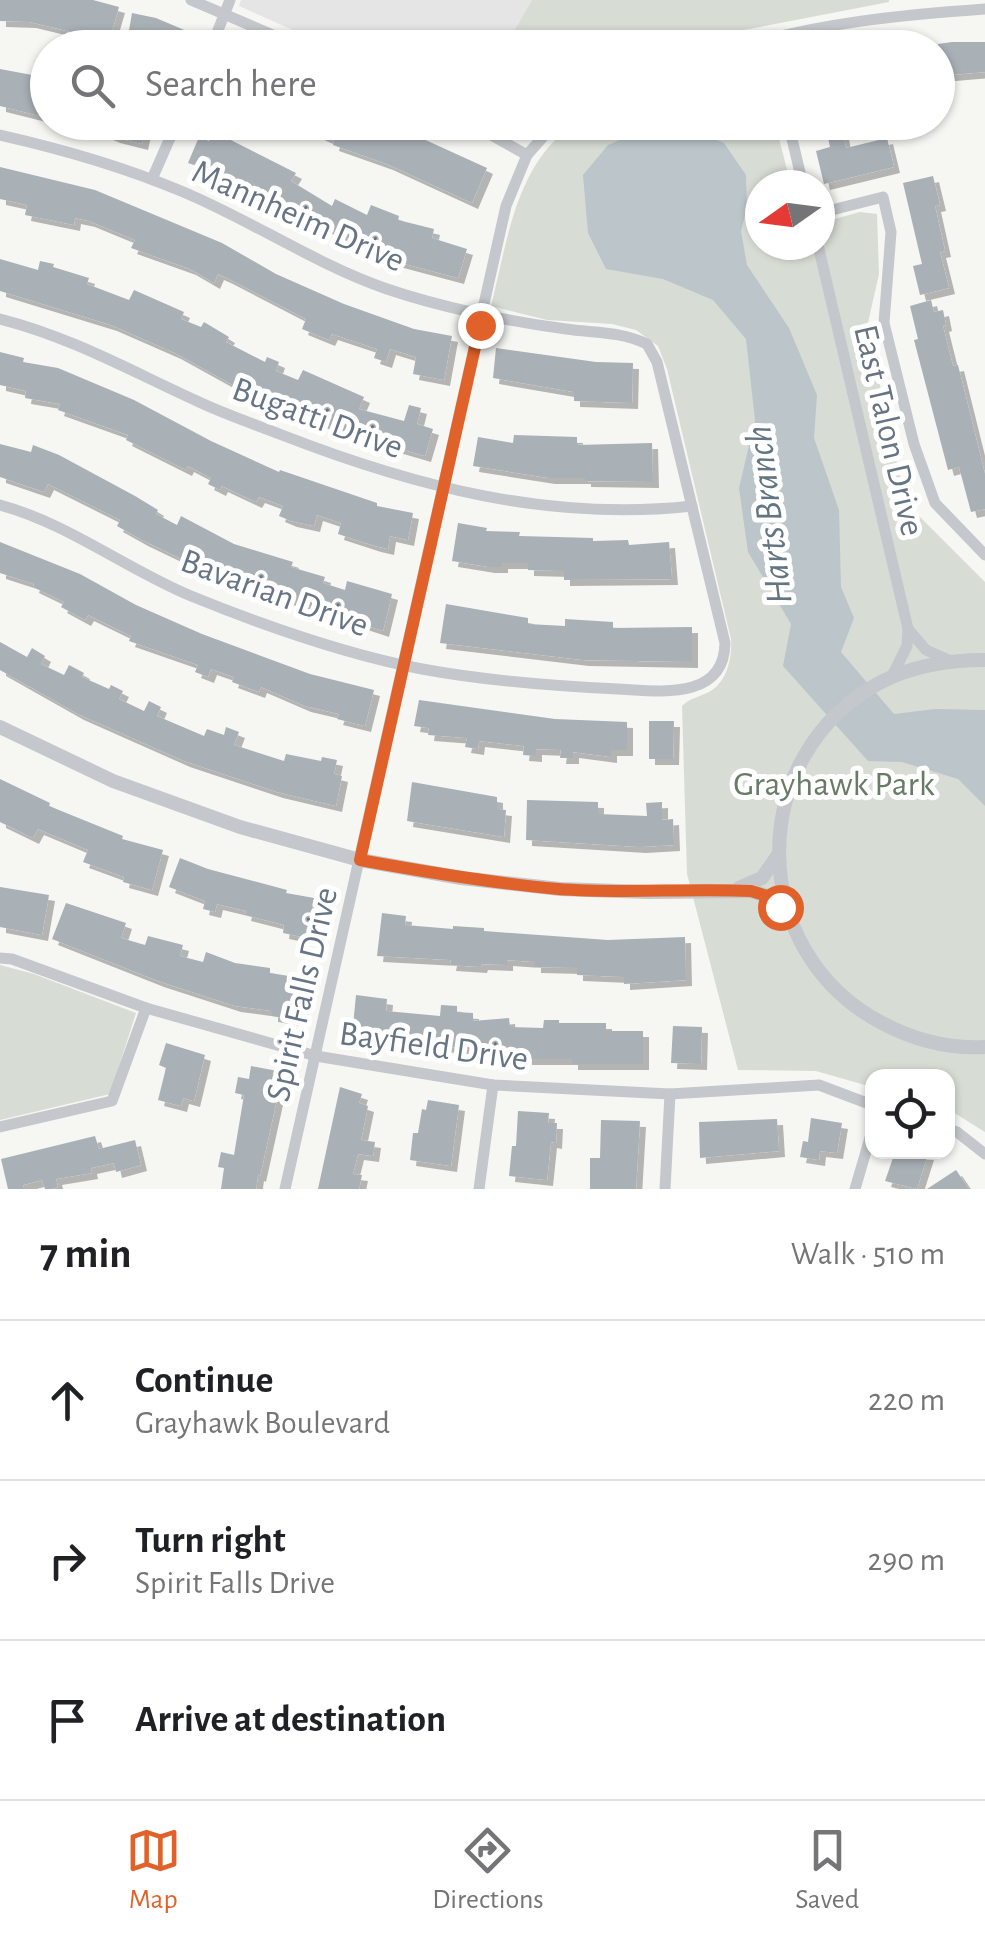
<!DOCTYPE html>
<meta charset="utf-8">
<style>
:root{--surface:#fff;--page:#f2f2f2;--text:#202124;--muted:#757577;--line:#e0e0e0;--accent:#e0622a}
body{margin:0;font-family:"Alegreya Sans",sans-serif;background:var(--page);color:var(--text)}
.controls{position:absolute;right:30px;bottom:30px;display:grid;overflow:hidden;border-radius:20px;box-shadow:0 2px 8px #0004}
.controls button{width:90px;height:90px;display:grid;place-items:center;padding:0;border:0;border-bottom:2px solid var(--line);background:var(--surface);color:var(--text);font:50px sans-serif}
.compass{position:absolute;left:745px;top:170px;width:90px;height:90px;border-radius:50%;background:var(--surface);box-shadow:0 2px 8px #0004;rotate:256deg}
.stop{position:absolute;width:30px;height:30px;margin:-22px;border:8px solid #e0622a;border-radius:50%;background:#fff}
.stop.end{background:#e0622a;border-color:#fff;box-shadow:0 2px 10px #0008}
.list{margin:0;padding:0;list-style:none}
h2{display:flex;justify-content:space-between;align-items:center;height:130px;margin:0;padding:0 40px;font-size:42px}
h2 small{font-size:32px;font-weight:400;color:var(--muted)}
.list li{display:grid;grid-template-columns:65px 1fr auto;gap:30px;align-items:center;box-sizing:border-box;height:160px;padding:0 40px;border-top:2px solid var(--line)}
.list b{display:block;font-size:38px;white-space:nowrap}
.list p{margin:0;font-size:32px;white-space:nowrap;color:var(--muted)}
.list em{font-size:32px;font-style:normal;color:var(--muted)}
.icon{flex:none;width:55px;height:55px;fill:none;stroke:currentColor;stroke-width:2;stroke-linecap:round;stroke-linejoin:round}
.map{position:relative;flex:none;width:985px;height:1189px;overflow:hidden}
.search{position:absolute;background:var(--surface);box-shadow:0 2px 8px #0004;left:30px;right:30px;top:30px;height:110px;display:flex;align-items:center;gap:25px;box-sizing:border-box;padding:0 35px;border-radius:55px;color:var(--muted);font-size:38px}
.sheet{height:610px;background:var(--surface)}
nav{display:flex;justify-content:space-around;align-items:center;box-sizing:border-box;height:140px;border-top:2px solid var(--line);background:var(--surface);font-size:28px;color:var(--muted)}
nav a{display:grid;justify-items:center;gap:5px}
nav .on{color:var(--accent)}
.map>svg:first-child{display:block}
.built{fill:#e4e5e4}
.green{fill:#d7ddd4}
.water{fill:#bbc5ca}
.building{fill:#a9b0b6;filter:url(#shadow)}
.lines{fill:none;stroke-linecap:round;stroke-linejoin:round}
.minor{stroke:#c4c7cb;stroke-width:11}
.tertiary{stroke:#c4c7cb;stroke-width:14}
.route{stroke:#e0622a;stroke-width:12}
.labels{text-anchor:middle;stroke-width:10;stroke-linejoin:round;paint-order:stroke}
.street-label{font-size:35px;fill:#667484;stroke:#fff}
.park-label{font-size:35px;fill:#677b65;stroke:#fff}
.water-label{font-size:38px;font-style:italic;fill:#627580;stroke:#fff}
</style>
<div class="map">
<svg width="985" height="1189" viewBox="0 0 985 1189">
<defs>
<filter id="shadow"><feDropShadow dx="6" dy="6" stdDeviation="0" flood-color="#0004"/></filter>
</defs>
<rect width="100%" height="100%" fill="#f6f6f3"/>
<!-- built -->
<polygon class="built" points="241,0 532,0 505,48 331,47 239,6"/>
<!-- green -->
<g class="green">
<polygon points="532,0 889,0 889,2 744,30 689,47 505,47"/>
<path d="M575 123H775L791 185H760V245H820V223L860 212 877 214 879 274 867 327 906 503 985 582V1132L948 1109V1076H872V1087L816 1071 738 1070 687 874 682 706C691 696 708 696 717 686 729 674 732 654 731 639L667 369 658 346 636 330 612 324 547 320 491 306C508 239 515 165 575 123Z"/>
<polygon points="0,965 34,974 136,1013 110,1094 0,1120"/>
</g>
<!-- water -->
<polygon class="water" points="649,128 695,131 724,143 746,175 747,208 741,231 747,265 789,328 817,395 814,438 839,510 841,587 854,618 841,652 894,714 935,709 985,710 985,806 958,779 902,762 868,761 783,666 791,624 748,552 739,488 755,420 746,339 713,300 663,279 606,269 588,233 583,175 608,145"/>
<!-- building -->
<g class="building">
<polygon points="0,0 93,0 119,7 109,41 30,22 0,21"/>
<polygon points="132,13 156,18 189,32 182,48 126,48"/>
<polygon points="952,42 985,42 985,72 938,76 938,44"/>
<polygon points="0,69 48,78 48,118 0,106"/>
<polygon points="80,122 147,122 142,144 114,137"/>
<polygon points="291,122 386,122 487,168 472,203 387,164 333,145 334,141"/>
<polygon points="842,129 846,148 887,138 894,167 824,184 816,151 830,147 827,133"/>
<polygon points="213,131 296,173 291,181 332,206 335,199 367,215 371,205 399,216 398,220 434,229 432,238 467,249 458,278 394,261 312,221 310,223 212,171 188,163 199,137 209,141"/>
<polygon points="0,167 95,190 222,243 276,274 344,304 414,329 452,336 444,380 413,374 416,357 390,349 386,362 374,358 377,349 332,334 329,340 302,329 306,319 227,278 218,274 214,283 190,269 131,248 135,240 89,221 75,218 74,225 25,215 27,205 0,199"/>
<polygon points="933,176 940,205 935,206 945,251 940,252 949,288 920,295 913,266 922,264 903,183"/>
<polygon points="0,259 38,270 40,261 54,264 53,267 89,278 87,284 129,300 134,290 184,312 181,319 201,327 204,322 229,337 226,342 265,362 267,357 279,362 276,371 298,380 303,370 364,397 359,409 404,421 409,405 421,408 417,424 433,429 425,456 353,435 251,395 175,353 111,325 0,291"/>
<polygon points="931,300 934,312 943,310 946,325 943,326 953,366 958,365 985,474 985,509 971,512 959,467 948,470 914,340 918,339 910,306"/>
<polygon points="496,348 596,362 633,363 632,403 574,401 574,392 493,378"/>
<polygon points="0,352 24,358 23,362 58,368 134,400 211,441 279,472 280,470 377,503 377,506 413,513 408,540 390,536 388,549 375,546 338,534 341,523 317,515 314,526 291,521 279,516 283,506 259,497 256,502 222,486 220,490 208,484 211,478 188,466 186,470 126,440 128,435 58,410 60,404 25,398 26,391 0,385"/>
<polygon points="514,435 577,437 577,445 652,443 653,482 585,481 585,478 549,478 473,466 478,437 513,443"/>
<polygon points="0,444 31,452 33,445 59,455 135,496 158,510 156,514 177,525 181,516 234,544 293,562 291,567 325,577 323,583 345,590 347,581 392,594 383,631 215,575 142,540 117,526 120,520 48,484 44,492 0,477"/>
<polygon points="458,523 487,528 486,531 520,532 519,536 593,538 593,541 628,540 629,545 669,542 672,579 564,580 564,571 528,570 528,563 502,563 502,567 489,567 452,561"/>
<polygon points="0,542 80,574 136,605 202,634 310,674 374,690 365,726 337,719 339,714 305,706 261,687 259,692 232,682 234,677 211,669 208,677 195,672 198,665 129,641 131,636 88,615 85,620 61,607 64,602 33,587 34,584 0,573"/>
<polygon points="446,604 528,618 528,624 565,626 565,619 613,622 613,628 692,627 692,662 583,660 440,643"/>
<polygon points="0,642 27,657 32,648 45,656 41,664 64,675 69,665 84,673 82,677 109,689 111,685 123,691 119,699 144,711 149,701 161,707 157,716 204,736 207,729 224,735 226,727 239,732 234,745 284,761 286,754 321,761 322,757 337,760 334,774 342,776 336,806 277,792 184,761 78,714 0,670"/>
<polygon points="419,700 555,719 627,722 627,750 611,750 611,757 573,752 573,758 560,758 561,750 536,749 536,756 523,755 524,746 479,741 478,749 465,747 467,738 428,735 429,728 414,726"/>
<polygon points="649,721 674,721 673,759 649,759"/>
<polygon points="0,779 50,803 49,806 123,836 122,839 163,850 152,890 123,882 124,877 83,862 88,850 38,829 33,838 0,822"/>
<polygon points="412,782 497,797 497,809 506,810 504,837 407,821"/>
<polygon points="527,800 598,802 598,814 647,816 646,803 662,802 662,820 673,819 674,845 640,847 526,840"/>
<polygon points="180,858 208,869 287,890 286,893 314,898 307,938 283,933 284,925 245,915 246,911 217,904 215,912 203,909 205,901 169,887"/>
<polygon points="0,887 49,895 42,935 0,927"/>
<polygon points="66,903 126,923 121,938 145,945 148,936 183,945 180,956 203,962 206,952 235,963 270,968 270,973 308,979 301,1021 272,1016 272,1011 235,1006 158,981 52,939"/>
<polygon points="382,913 406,916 405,925 453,929 453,926 484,928 484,931 608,940 685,937 686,980 624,984 624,977 577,975 577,968 535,967 535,962 507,960 507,965 482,964 481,967 450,965 451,960 377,956"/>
<polygon points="356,995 387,999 386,1011 440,1016 441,1005 457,1006 457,1012 473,1013 473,1021 509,1018 510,1027 543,1028 544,1020 559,1020 559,1023 606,1023 606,1031 643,1031 643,1064 572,1064 572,1059 526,1059 526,1053 486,1056 486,1051 352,1036"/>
<polygon points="673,1026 702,1027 701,1064 671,1063"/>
<polygon points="166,1043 205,1055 194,1101 183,1098 181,1106 158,1100 166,1068 159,1065"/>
<polygon points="251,1066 283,1072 260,1176 258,1175 256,1189 221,1189 224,1168 218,1167 221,1152 234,1155 244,1095 235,1093 238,1077 249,1079"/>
<polygon points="340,1087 362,1094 359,1103 368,1106 361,1140 375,1142 373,1156 358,1154 353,1174 362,1175 359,1189 318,1189"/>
<polygon points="428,1100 459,1105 451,1166 410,1160 413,1133 418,1133 422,1109 426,1110"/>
<polygon points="518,1111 549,1113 548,1123 557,1123 556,1143 551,1142 547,1180 509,1176 512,1146 516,1146"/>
<polygon points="811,1118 842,1123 837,1153 820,1151 819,1160 800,1157 803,1141 808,1142"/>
<polygon points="777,1119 779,1151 700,1158 699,1122"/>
<polygon points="601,1120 640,1121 636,1189 590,1189 590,1158 600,1158"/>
<polygon points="95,1136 99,1149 135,1140 141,1165 116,1172 114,1163 91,1168 92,1173 56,1179 58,1187 52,1189 45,1189 42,1180 23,1185 24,1189 8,1189 1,1159"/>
<polygon points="895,1152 928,1154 917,1189 885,1181"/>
<polygon points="956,1170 969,1189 927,1189"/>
</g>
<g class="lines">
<!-- minor -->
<g class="minor">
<polyline points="191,0 303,48"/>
<polyline points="211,48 230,0"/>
<path d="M737 48C817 23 901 15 985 9"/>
<polyline points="468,122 527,155"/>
<polyline points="788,122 803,185"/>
<path d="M0 135C62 149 122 166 181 191 251 220 315 264 387 289 440 307 511 322 566 329 594 333 620 331 647 344L657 362 725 643C724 701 659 691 618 689 552 686 487 681 422 669 344 654 265 626 191 596 128 570 67 523 0 505"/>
<polyline points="152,179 177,122"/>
<polyline points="820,213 883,197 891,232 884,323 914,444 935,503 985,555"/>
<polyline points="818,245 908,629 907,646 892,676"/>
<path d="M0 319C71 337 131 371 197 401 224 414 254 424 282 435 413 486 550 522 692 506"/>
<polyline points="908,629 926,650 951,661"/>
<polyline points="0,958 12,959 146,1008 316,1056 493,1085 670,1094 819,1085 872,1105"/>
<polyline points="0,1127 112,1101 146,1008"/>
<polyline points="948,1129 957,1132 985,1154"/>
<polyline points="285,1189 506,206 527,155 556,122"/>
<polyline points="479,1189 493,1085"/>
<polyline points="665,1189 670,1094"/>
<polyline points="855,1189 872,1131"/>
</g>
<!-- tertiary -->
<g class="tertiary">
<path d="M985 660C949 660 914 665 881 682 744 755 746 952 882 1023 914 1040 949 1049 985 1047"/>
<polyline points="0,727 113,781 240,827 360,860 461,878 560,889 648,892 751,891 767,896 788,914"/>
<polyline points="739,888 762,878 778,855"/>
</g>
</g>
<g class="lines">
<!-- route -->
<path class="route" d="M480 325 360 860C426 872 491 883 558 889 622 894 687 888 751 891L767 896 780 907"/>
</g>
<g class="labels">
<!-- street labels -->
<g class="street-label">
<text transform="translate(299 215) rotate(24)" y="12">Mannheim Drive</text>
<text transform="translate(318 417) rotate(20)" y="12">Bugatti Drive</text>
<text transform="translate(890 430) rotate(77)" y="12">East Talon Drive</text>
<text transform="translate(275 592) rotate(20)" y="12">Bavarian Drive</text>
<text transform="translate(301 994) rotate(-77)" y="12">Spirit Falls Drive</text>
<text transform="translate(434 1045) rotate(8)" y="12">Bayfield Drive</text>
</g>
<!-- park labels -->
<g class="park-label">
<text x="834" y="795">Grayhawk Park</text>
</g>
<!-- water labels -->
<g class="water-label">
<text transform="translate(768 515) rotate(-97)" y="13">Harts Branch</text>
</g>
</g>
</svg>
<div class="controls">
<button><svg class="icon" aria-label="locate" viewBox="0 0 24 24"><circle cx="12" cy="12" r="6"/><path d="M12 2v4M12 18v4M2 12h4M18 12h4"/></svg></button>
</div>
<svg class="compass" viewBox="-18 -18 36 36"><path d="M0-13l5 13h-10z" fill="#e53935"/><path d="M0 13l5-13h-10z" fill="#757577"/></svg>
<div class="stop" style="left:780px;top:907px"></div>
<div class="stop end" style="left:480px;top:325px"></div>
<div class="search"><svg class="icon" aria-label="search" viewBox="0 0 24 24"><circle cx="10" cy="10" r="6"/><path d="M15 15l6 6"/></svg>Search here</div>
</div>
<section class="sheet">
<h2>7 min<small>Walk · 510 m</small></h2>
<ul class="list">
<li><svg class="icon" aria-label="ahead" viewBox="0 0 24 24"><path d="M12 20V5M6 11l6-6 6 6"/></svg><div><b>Continue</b><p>Grayhawk Boulevard</p></div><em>220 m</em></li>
<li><svg class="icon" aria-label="right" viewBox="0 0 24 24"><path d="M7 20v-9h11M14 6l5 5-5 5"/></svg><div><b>Turn right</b><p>Spirit Falls Drive</p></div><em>290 m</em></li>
<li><svg class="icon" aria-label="arrive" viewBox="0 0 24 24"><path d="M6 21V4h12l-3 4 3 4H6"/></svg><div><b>Arrive at destination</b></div></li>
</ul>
</section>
<nav>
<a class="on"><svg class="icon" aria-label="map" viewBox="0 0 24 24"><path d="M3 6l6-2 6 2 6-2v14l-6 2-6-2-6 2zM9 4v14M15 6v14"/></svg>Map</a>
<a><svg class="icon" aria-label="directions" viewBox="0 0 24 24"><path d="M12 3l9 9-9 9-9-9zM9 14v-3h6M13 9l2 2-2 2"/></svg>Directions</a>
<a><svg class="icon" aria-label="saved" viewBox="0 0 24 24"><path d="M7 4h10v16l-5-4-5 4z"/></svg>Saved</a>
</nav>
